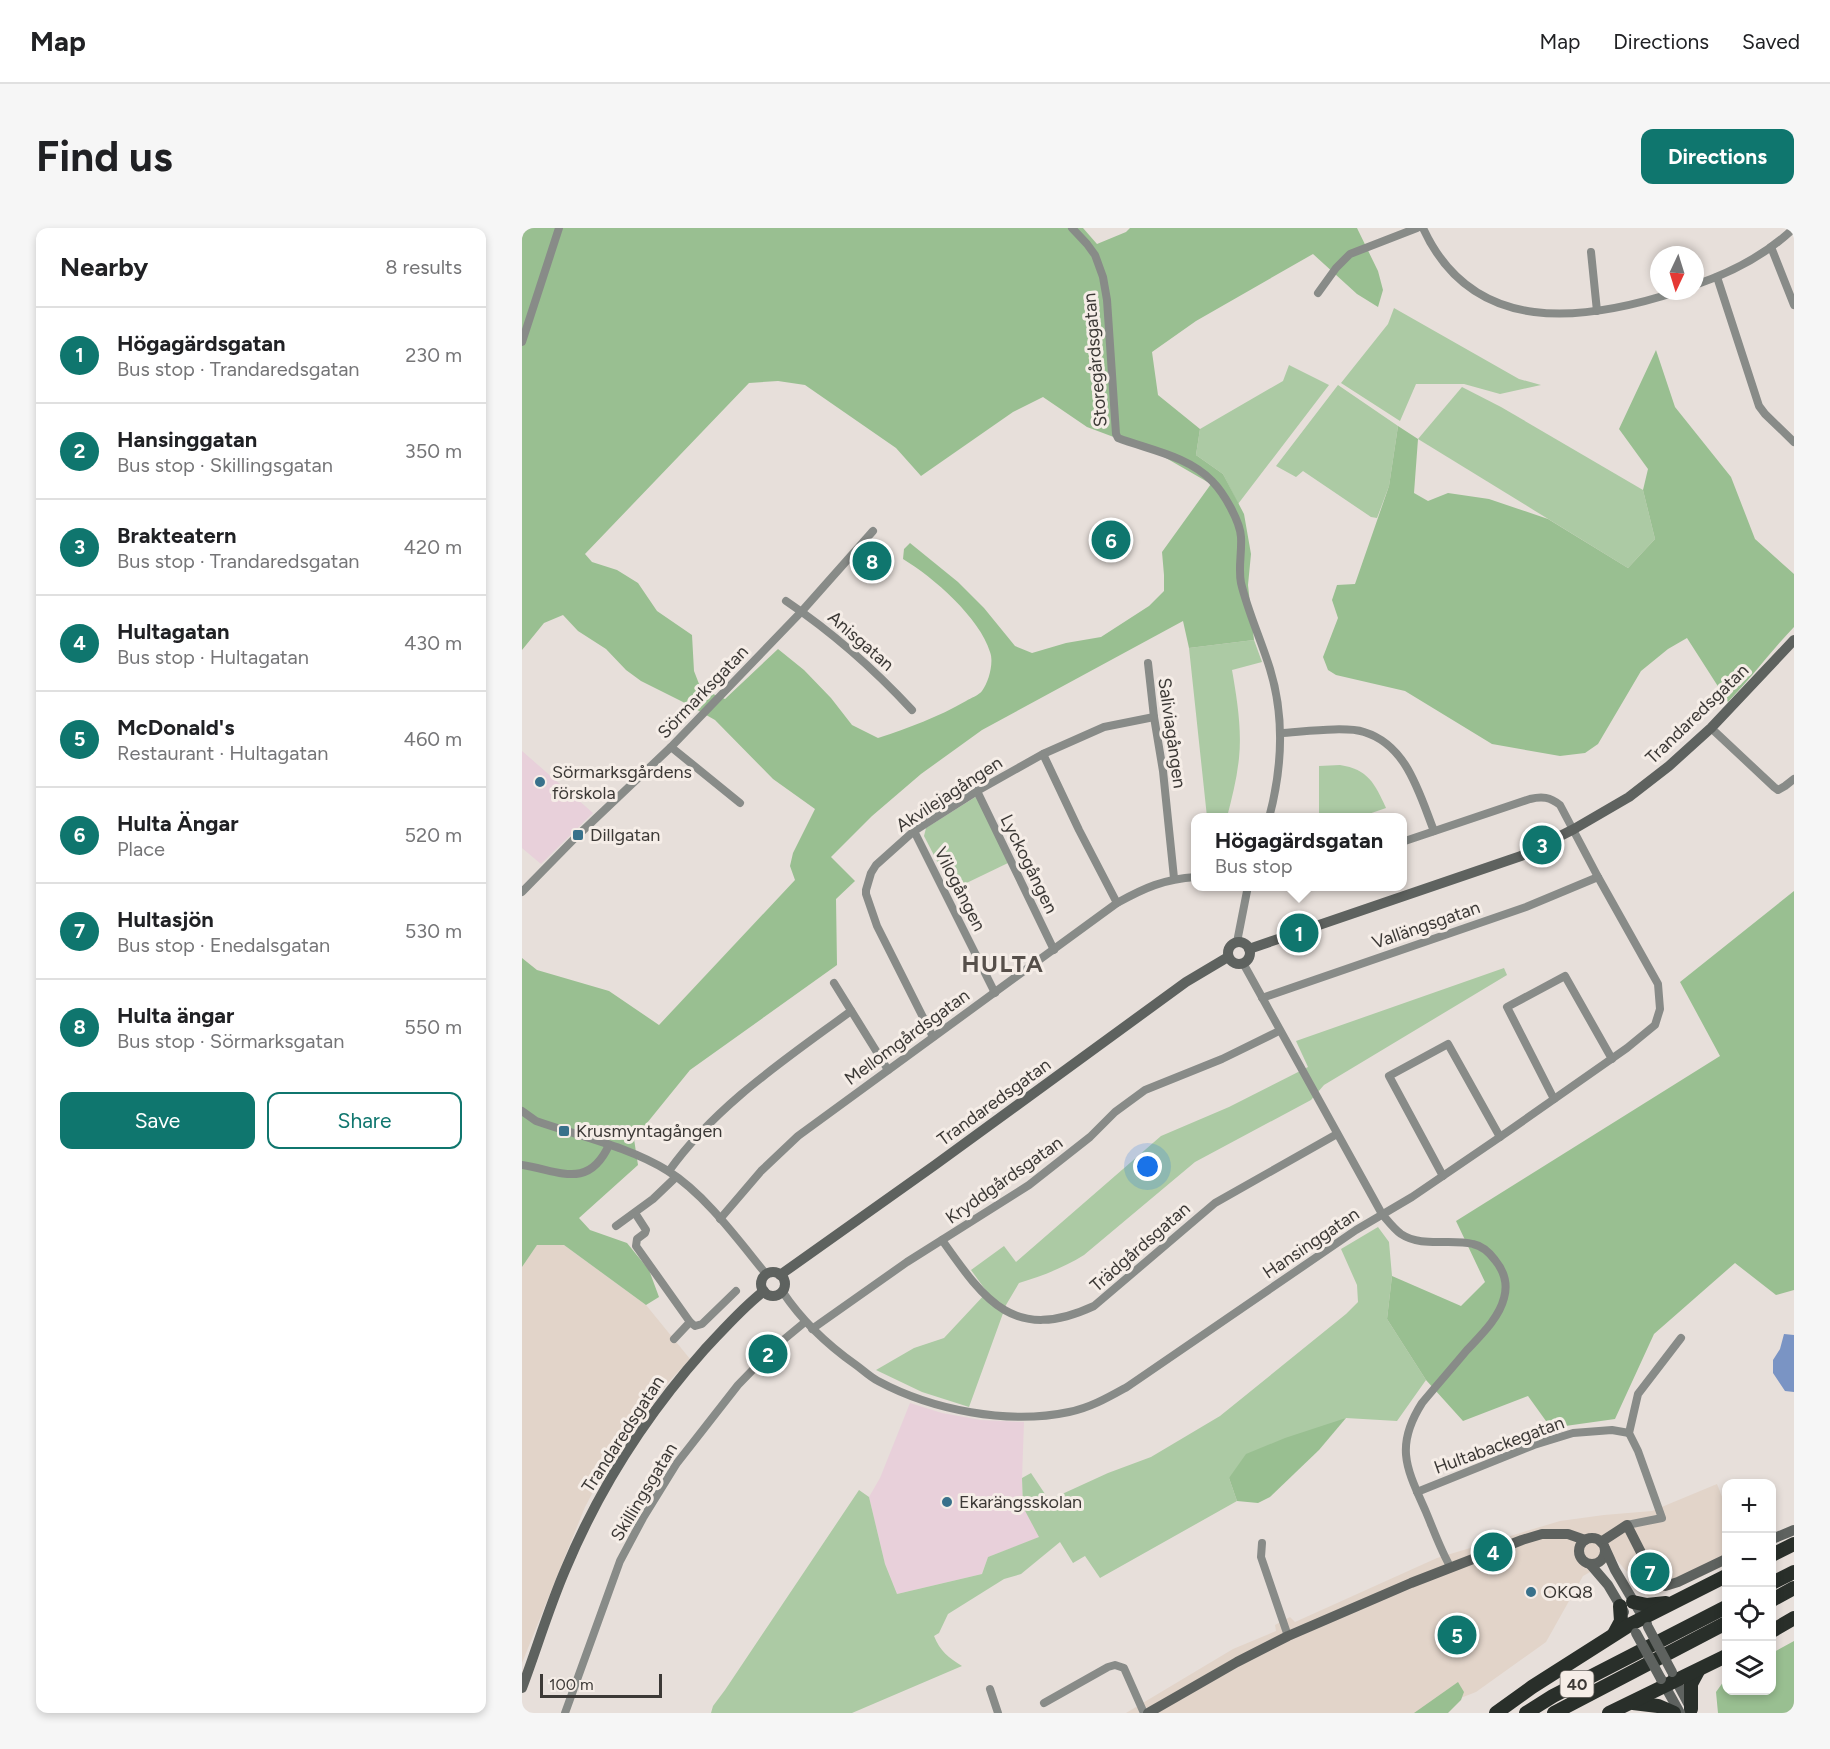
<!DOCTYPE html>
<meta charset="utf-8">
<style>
:root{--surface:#fff;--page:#f6f6f6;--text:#202124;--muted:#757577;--line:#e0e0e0;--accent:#0f766e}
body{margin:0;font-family:Figtree,sans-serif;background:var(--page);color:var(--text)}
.controls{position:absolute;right:18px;bottom:18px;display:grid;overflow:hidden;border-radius:12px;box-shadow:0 3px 9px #0003}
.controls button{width:54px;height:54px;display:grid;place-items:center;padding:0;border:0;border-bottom:2px solid var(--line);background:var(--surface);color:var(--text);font:30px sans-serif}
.compass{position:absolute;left:1128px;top:18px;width:54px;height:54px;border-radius:50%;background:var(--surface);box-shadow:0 3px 9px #0003;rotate:184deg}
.scale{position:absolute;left:18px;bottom:15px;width:122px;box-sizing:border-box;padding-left:6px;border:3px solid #3c3936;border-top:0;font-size:16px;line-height:21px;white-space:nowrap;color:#3c3936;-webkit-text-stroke:4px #f5ede7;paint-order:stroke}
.you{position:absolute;left:626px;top:939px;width:21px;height:21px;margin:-15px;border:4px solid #fff;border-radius:50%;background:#1a73e8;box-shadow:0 0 0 9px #1a73e833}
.badge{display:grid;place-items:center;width:39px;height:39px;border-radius:50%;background:var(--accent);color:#fff;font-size:20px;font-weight:700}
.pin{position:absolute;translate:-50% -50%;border:3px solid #fff;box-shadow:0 2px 6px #0006}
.popup{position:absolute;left:669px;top:585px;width:216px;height:78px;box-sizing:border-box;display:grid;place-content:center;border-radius:12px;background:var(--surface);filter:drop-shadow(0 2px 4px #0005);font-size:20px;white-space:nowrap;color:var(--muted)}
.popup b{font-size:22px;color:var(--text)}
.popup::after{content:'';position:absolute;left:50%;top:100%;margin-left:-12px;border:12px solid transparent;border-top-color:var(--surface)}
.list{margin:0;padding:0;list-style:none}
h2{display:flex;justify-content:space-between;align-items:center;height:78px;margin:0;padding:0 24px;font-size:26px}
h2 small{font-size:20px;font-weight:400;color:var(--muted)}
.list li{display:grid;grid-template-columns:39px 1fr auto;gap:18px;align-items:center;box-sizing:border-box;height:96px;padding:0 24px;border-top:2px solid var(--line)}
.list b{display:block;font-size:22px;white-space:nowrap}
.list p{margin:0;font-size:20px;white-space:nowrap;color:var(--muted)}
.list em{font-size:20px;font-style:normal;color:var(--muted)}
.actions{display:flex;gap:12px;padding:18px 24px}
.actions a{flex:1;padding:14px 0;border:2px solid var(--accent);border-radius:12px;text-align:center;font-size:21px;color:var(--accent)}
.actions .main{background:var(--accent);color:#fff}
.icon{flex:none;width:33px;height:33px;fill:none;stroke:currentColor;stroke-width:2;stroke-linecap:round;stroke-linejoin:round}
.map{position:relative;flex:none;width:1272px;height:1485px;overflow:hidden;border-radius:12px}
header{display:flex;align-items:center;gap:36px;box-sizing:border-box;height:84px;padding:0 30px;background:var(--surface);border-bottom:2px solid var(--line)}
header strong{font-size:28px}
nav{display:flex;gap:33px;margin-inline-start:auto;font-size:21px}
.intro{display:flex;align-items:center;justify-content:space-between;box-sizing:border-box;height:144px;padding:0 36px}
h1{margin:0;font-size:42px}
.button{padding:15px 27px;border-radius:12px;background:var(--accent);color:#fff;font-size:21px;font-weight:700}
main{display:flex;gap:36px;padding:0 36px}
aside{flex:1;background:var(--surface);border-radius:12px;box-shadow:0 3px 9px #0003}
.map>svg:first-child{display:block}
.built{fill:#e2d4c9}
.education{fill:#e8d0da}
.green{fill:#accaa4}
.forest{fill:#99bf91;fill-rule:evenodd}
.water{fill:#7a94c4}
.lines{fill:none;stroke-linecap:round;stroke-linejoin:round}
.street{stroke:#888b88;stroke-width:8}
.secondary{stroke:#5e625f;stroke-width:10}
.highway{stroke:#292f2a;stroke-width:14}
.secondary-bridge{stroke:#5e625f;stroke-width:10}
.poi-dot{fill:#38718b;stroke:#f5ede7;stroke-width:2}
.labels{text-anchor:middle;stroke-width:6;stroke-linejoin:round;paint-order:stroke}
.shield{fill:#f5ede7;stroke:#746f6b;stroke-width:1.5}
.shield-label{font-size:16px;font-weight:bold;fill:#3c3936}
.street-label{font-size:18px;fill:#3c3936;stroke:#f5ede7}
.poi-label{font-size:18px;fill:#3c3936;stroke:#f5ede7;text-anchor:start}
.district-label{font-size:24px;font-weight:bold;letter-spacing:1.5px;fill:#564f4a;stroke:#f5ede7}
</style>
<header>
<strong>Map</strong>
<nav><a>Map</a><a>Directions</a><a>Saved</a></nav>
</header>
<div class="intro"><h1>Find us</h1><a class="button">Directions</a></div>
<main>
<aside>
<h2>Nearby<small>8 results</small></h2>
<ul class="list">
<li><span class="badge">1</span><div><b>Högagärdsgatan</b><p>Bus stop · Trandaredsgatan</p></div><em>230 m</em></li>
<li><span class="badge">2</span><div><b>Hansinggatan</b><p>Bus stop · Skillingsgatan</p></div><em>350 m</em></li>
<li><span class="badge">3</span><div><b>Brakteatern</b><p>Bus stop · Trandaredsgatan</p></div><em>420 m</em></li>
<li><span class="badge">4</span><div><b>Hultagatan</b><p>Bus stop · Hultagatan</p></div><em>430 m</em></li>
<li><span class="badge">5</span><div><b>McDonald's</b><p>Restaurant · Hultagatan</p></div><em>460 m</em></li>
<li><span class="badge">6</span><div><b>Hulta Ängar</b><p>Place</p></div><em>520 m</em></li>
<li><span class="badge">7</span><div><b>Hultasjön</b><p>Bus stop · Enedalsgatan</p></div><em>530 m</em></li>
<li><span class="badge">8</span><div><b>Hulta ängar</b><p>Bus stop · Sörmarksgatan</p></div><em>550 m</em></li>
</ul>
<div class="actions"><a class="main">Save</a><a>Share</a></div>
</aside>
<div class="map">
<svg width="1272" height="1485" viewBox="0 0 1272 1485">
<rect width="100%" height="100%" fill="#e7dfda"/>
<!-- built -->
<g class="built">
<polygon points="15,1017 42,1017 124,1077 168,1131 144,1157 80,1247 63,1279 0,1435 0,1039"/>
<polygon points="1195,1256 1204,1279 1204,1337 1157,1359 1126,1368 1093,1330 1061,1348 1024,1414 954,1464 900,1485 604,1485 711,1421 754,1403 753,1397 768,1389 773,1394 915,1330 1038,1293 1082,1287 1130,1283"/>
</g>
<!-- education -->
<g class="education">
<polygon points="0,523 71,585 19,636 0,620"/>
<polygon points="388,1175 420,1185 459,1192 502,1194 500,1250 501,1279 518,1309 466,1329 460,1346 375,1366 363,1336 347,1269 358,1250"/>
</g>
<!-- green -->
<g class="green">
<polygon points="872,80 997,151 1019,157 978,166 942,156 894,156 878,193 819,155 866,96"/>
<polygon points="767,137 807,157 716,276 701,246 674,227 678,201 761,153"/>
<polygon points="816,157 876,198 867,258 855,290 849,289 781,243 774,249 754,238"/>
<polygon points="940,159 979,179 1121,262 1133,311 1106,340 896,211"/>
<path d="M732 412 740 434 710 442C715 471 720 501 717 530 715 550 710 570 705 589H685L667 420Z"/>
<path d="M818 537C846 541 853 556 864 580L838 589H797V538Z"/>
<polygon points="455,568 486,635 430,662 402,608 404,600"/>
<path d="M982 740 985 747 802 857 789 872 673 934 562 1027C541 1040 520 1048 497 1055L484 1077 447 1179 400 1164 354 1142 392 1120 422 1110 465 1064 449 1042 482 1018 494 1034 639 908 707 879 786 839 774 813Z"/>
<path d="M856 999 867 1014 870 1048 865 1091 904 1152 875 1193 824 1190 707 1250 715 1273 578 1350 563 1328 551 1335 538 1314 499 1346 482 1351 426 1386 417 1405 412 1408C418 1423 427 1430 440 1438L330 1485H189L191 1478 203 1462 337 1262 347 1269 363 1336 375 1366 460 1346 466 1329 517 1309 501 1279 500 1250 509 1245 527 1272 586 1245 629 1229 698 1188 824 1086 836 1074 835 1057 819 1021Z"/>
</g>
<!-- forest -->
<g class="forest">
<path d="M0 0H561L575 16 604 4 608 0H835L856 43 861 62 856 79 835 66 791 26 674 93 630 124 636 167 678 201 674 227 701 246 722 286 729 326 726 357 732 412 667 420 661 393 460 502 399 546 350 588 309 629 333 653 314 671 315 737 168 842 112 911 116 937 57 990 68 1002 105 1015 127 1042 137 1069 124 1077 42 1017H15L0 1039V730L15 742 87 763 137 797 273 652 268 638 271 625 293 581 251 551 193 492 163 475 119 453 104 442 84 421 56 403 41 387 22 395 0 422ZM256 153 283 157 374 220 399 248 491 184 521 169 565 199 637 226 689 256 640 324 642 347V363L627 378 579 409 544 415 510 425 493 418 462 380 436 354 388 315 382 321 381 331C411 349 458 390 468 424 472 434 467 454 460 463 457 467 449 470 444 473 416 489 387 500 356 510L330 497 309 470 282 442 256 421 203 471 179 461 172 443 170 407 135 383 116 355 95 342 70 334 63 326 227 155Z"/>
<path d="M1134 122 1153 179 1209 249 1233 311 1272 346V399C1249 423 1229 450 1206 474L1165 410 1146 421 1119 443 1076 516 1063 525 1038 528 970 516 883 463 814 447 806 442 801 429 816 390 810 372 815 357 833 356 867 258 876 198 896 211 892 265 906 273 926 265 967 271 1026 291 1106 340 1133 311 1121 262 1126 241 1097 201Z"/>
<polygon points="1272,663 1272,1062 1254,1067 1213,1035 1132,1106 1093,1191 1029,1200 1006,1168 941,1193 904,1152 865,1091 870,1048 939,1078 963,1054 934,993 1198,828 1158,754"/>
<polygon points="824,1190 797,1222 748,1269 736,1275 715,1273 707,1250 724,1226 763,1210"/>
<polygon points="1272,1413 1272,1485 1196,1485 1194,1464 1204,1450 1204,1462 1250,1462 1250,1425"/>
<polygon points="936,1454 942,1464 939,1472 926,1485 892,1485"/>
</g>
<!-- water -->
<polygon class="water" points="1262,1106 1272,1107 1272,1164 1263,1163 1251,1145 1251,1132 1258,1121"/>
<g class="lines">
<!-- street -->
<g class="street">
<path d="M550 0 565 16 573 27 581 49 585 72 594 206 596 210C628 222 666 228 690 253 702 265 718 293 719 309 720 325 716 340 719 355 726 384 739 412 748 441 763 490 760 541 747 590"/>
<path d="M901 0C951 109 1062 94 1157 63"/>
<polyline points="1249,19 1272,77"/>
<polyline points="1069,24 1075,83"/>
<polyline points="1195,49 1237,178 1243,186 1272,214"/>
<path d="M1173 57C1208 45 1245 26 1272 0"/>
<polyline points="796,65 814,40 828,26 895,0"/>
<polyline points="0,114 37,0"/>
<path d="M264 373C310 404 352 441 390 482"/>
<polyline points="626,435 632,489 641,543 652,650"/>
<polyline points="1189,500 1252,559 1256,562 1263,558 1272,551"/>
<path d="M758 505C779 504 823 498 842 504 885 517 897 565 912 603"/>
<polyline points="149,519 218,575"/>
<polyline points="521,526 557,602 595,675"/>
<polyline points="455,563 532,722"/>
<polyline points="392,603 473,765"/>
<polyline points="741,658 744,658"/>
<polyline points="0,664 53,610 149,519 280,383 351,303"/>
<polyline points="715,714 726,658"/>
<path d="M721 735 860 986C866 993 872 1001 879 1006 900 1020 928 1010 951 1016 961 1018 967 1024 973 1032 982 1043 986 1056 982 1070 977 1090 959 1107 945 1122 930 1140 915 1157 900 1175 872 1219 885 1241 904 1284 912 1303 919 1323 929 1340"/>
<polyline points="312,755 366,842"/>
<polyline points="740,770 1004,679 1076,649"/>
<polyline points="411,809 355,698 344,666 344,662 349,645 354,637 392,603 455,563 521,526 582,499 632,489"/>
<polyline points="1032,871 985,779 1043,748 1090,831"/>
<path d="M0 883 14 893C57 908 108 919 146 943 183 966 217 1013 244 1046"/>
<path d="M0 937C36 942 66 963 87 917"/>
<path d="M147 943C194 877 264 831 329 783"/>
<polyline points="921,948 867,848 926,816 978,909"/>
<polyline points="113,985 124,1002 123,1005 115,1011 114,1018 168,1094"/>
<path d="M198 991 239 943 276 908 595 675C622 660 642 651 674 649"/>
<polyline points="94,998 131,971 154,949"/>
<path d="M420 1012C463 1073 492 1115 572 1078L693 975 815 906"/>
<path d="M260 1063C280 1093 304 1116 334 1137 341 1142 348 1149 356 1153 410 1182 486 1197 547 1184 568 1180 587 1169 605 1159L834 1002 890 969 978 909 1105 820 1133 797 1138 781 1136 756 1076 649 1038 577C1028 569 1020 568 1008 571L880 614"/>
<polyline points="290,1101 385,1034 507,957 568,909 593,884 623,862 700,831 757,803"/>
<polyline points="152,1111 168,1094 173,1098 180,1096 214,1063"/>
<polyline points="895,1264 1012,1217 1051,1205 1090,1202 1107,1205"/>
<polyline points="1105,1297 1140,1290 1116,1223 1107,1205 1116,1166 1159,1110"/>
<polyline points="740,1315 739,1329 766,1408"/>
<polyline points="468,1461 476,1485"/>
<polyline points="522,1475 586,1439 593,1437 602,1440 622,1485"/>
<polyline points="43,1485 98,1333 121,1290 155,1235 216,1157 254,1118 283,1094"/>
</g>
<!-- secondary -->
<g class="secondary">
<circle cx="717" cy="725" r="11"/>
<polyline points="727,721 999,628 1052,601 1107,569 1147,538 1189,500 1272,412"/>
<circle cx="251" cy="1056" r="12"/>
<polyline points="258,1047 413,937 664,754 706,729"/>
<circle cx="1070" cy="1323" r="13"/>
<polyline points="1250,1311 1272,1302"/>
<polyline points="1079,1314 1105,1297 1133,1352 1143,1358 1156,1354 1204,1331"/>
<polyline points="1083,1320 1093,1342 1125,1396"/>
<polyline points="1068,1336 1086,1357 1102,1384"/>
<polyline points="1151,1447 1169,1481"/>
<polyline points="1139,1451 1158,1485"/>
<path d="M0 1460C15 1420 27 1379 44 1340 78 1259 125 1186 183 1121 202 1101 220 1080 242 1063"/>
<polyline points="626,1485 715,1434 766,1408 889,1355 1000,1312 1020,1306 1046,1306 1063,1312"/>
</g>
<!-- highway -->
<g class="highway">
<polyline points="1250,1327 1272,1316"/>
<polyline points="1250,1355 1272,1344"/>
<polyline points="1250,1372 1272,1360"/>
<polyline points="1111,1374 1125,1377 1144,1375"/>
<polyline points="1250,1403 1272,1390"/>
<polyline points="1092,1406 1099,1393 1098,1378"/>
<polyline points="1111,1475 1136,1478 1152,1485"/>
<polyline points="1169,1481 1169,1456 1176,1443"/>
<polyline points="974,1485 1010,1459 1109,1396 1204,1348"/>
<polyline points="1004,1485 1031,1468 1204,1379"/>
<polyline points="1032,1485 1204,1395"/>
<polyline points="1087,1485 1204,1428"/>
</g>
<!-- secondary-bridge -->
<g class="secondary-bridge">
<polyline points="1126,1399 1150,1444"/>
<polyline points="1114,1405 1139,1451"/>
</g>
</g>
<!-- markers -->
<g class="poi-dot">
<circle cx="18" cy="554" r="6"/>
<rect x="50" y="601" width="12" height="12" rx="3"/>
<rect x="36" y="897" width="12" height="12" rx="3"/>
<circle cx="425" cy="1274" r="6"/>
<circle cx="1009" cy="1364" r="6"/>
</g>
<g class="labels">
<!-- shield labels -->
<rect class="shield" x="1038.5" y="1443" width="33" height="26" rx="4.5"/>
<g class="shield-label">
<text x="1055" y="1462">40</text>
</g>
<!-- street labels -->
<g class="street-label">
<text transform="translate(573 132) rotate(-95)" y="6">Storegårdsgatan</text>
<text transform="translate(339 413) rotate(41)" y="6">Anisgatan</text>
<text transform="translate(181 464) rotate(-46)" y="6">Sörmarksgatan</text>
<text transform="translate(1175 486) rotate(-44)" y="6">Trandaredsgatan</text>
<text transform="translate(650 505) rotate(82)" y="6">Saliviagången</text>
<text transform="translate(427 566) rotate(-33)" y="6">Akvilejagången</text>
<text transform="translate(507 636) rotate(64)" y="6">Lyckogången</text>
<text transform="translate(438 661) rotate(63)" y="6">Vilogången</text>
<text transform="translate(904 697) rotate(-19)" y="6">Vallängsgatan</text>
<text transform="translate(385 809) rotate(-36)" y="6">Mellomgårdsgatan</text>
<text transform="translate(472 874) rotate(-36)" y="6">Trandaredsgatan</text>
<text transform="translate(482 952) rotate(-35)" y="6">Kryddgårdsgatan</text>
<text transform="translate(789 1015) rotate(-34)" y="6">Hansinggatan</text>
<text transform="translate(618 1019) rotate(-41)" y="6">Trädgårdsgatan</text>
<text transform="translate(101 1206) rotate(-57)" y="6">Trandaredsgatan</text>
<text transform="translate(977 1217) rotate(-20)" y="6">Hultabackegatan</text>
<text transform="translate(122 1264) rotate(-59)" y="6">Skillingsgatan</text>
</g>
<!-- poi labels -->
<g class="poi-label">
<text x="30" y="550">Sörmarksgårdens<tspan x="30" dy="21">förskola</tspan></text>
<text x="68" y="613">Dillgatan</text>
<text x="54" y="909">Krusmyntagången</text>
<text x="437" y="1280">Ekarängsskolan</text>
<text x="1021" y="1370">OKQ8</text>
</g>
<!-- district labels -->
<g class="district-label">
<text x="481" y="744">HULTA</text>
</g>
</g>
</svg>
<div class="controls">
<button>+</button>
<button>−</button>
<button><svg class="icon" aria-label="locate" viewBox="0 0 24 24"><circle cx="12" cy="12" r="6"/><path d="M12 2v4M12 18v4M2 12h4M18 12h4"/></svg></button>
<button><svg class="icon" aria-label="layers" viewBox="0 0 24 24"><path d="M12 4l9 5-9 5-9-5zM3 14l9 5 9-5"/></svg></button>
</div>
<svg class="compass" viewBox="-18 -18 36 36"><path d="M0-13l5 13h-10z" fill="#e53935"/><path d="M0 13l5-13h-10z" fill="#757577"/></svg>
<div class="scale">100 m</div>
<div class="you"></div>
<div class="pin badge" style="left:777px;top:705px">1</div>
<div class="popup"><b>Högagärdsgatan</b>Bus stop</div>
<div class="pin badge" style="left:246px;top:1126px">2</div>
<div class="pin badge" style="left:1020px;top:617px">3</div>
<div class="pin badge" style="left:971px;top:1324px">4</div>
<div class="pin badge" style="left:935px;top:1407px">5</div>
<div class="pin badge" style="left:589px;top:312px">6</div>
<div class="pin badge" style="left:1128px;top:1344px">7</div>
<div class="pin badge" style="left:350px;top:333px">8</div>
</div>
</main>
